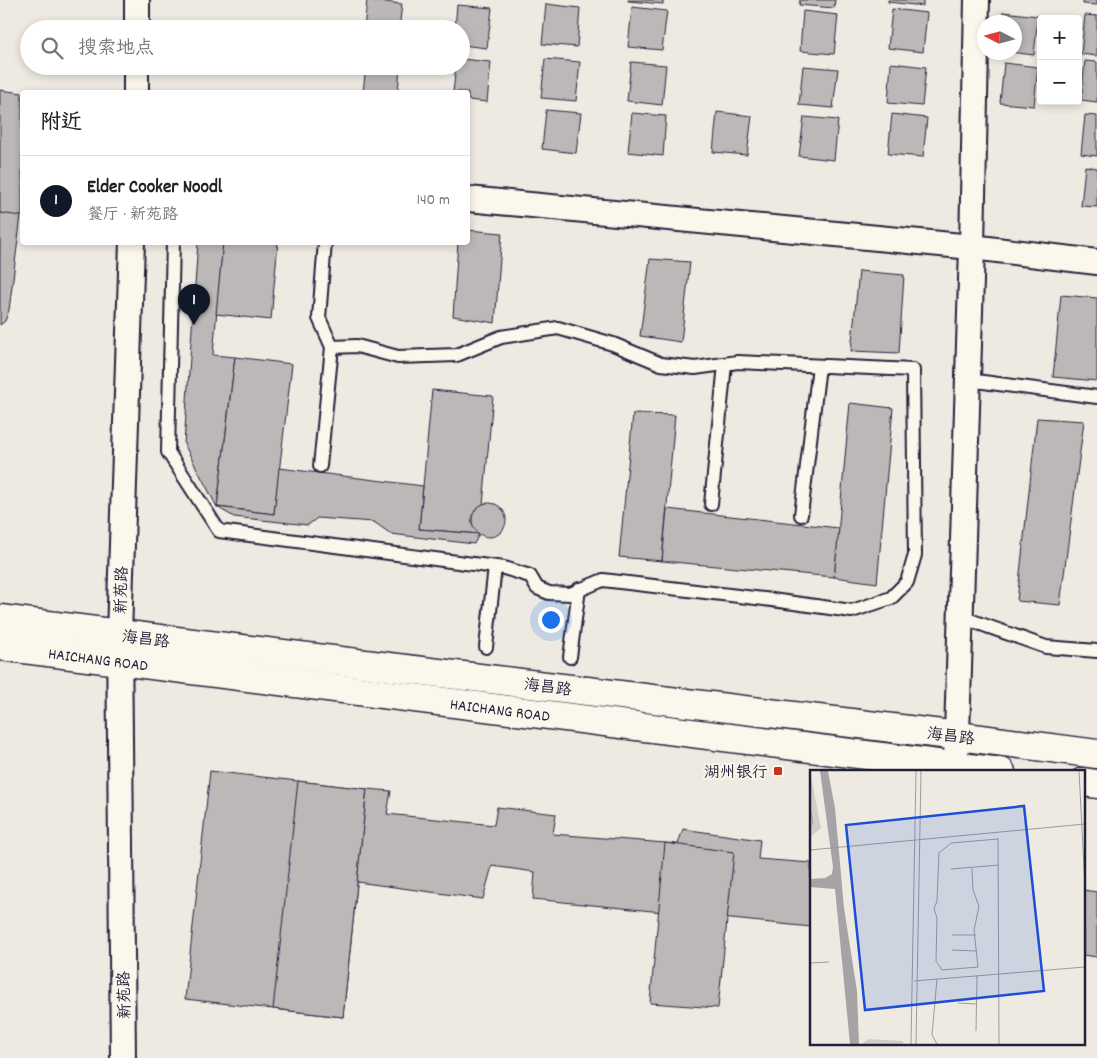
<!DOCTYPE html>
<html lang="zh">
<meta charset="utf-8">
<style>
:root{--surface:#fff;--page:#f6f6f6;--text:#222;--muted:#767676;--line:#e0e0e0;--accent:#111827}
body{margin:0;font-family:Dekko,"LXGW WenKai TC",sans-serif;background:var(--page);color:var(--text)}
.controls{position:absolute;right:15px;top:15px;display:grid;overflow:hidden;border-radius:5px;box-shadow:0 2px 8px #0003}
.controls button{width:45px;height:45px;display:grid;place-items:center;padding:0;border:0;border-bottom:1px solid var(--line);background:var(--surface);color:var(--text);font:25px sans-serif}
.compass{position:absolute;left:977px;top:15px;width:45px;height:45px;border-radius:50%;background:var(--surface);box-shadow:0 2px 8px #0003;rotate:276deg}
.you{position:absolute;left:550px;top:619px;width:18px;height:18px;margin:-12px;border:4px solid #fff;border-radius:50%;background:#1a73e8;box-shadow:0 0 0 8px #1a73e833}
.badge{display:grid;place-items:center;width:32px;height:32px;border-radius:50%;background:var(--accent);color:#fff;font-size:16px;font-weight:700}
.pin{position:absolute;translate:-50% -41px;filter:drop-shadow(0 1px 2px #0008)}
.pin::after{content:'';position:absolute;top:26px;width:18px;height:15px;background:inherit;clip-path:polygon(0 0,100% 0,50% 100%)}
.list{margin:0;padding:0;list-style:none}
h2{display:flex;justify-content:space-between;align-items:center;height:65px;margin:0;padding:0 20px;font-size:21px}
h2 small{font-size:16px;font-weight:400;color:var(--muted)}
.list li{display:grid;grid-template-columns:32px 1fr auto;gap:15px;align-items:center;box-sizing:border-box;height:90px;padding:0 20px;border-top:1px solid var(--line)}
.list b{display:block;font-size:19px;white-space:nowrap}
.list p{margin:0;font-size:16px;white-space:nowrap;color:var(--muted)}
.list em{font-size:16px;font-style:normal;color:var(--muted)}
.icon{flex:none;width:28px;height:28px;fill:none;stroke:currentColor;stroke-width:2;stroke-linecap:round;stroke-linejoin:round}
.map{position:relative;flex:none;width:1097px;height:1058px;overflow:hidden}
.search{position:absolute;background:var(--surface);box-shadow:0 2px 8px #0003;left:20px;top:20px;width:450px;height:55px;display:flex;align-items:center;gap:12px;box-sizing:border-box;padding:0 18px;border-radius:28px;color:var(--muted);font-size:19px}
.panel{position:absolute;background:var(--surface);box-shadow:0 2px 8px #0003;left:20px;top:90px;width:450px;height:155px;border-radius:5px}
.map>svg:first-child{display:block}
.building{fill:#bcb8b8;stroke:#22223b}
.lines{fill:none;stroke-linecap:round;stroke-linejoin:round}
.service-casing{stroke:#22223b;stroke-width:16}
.minor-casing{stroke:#22223b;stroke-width:28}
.primary-casing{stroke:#22223b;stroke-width:31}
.service{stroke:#fbf7ec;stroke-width:12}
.minor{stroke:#fbf7ec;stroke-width:24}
.primary{stroke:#fbf7ec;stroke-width:28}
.poi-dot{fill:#c8321e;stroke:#fbf7ec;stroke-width:2}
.labels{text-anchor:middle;stroke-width:4;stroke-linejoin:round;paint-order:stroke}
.street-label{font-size:16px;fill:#22223b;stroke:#fbf7ec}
.poi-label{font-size:16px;fill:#22223b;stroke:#fbf7ec;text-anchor:end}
.inset-road{fill:none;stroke:#9c9a9f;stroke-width:1}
.view{fill:#1d4ed8;fill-opacity:0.15;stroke:#1d4ed8;stroke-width:2.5}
.inset-edge{fill:none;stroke:#22223b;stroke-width:2.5}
</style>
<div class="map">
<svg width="1097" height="1058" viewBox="0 0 1097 1058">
<rect width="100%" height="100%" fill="#eeeae2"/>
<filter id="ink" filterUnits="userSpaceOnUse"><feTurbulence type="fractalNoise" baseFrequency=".02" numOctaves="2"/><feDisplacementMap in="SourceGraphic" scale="10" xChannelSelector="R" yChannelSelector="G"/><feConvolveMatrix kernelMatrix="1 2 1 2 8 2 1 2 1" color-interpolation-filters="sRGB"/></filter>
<g filter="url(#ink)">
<!-- building -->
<g class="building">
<polygon points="367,0 402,4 399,29 364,29"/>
<polygon points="628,0 663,0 663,4 628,1"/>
<polygon points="800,0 835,0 834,8 799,5"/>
<polygon points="888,0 923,0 923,6 888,2"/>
<polygon points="1083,0 1097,0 1097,5 1083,4"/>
<polygon points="546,4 580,8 577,47 542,44"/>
<polygon points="457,5 492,8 487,48 461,45 461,29 455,29"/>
<polygon points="632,7 667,11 662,50 628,47"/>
<polygon points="892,9 927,13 923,52 888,48"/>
<polygon points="803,11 838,15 834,54 800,51"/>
<polygon points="1003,12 1038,16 1034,55 1010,52 1014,52 1014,22 1002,22"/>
<polygon points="1085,15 1097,16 1097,56 1081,54"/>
<polygon points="461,59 491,62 487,102 468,100 468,92 453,92 456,66 461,66"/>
<polygon points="545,59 580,62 576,101 541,98"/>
<polygon points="1085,61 1097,62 1097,102 1081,100"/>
<polygon points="631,62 666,65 662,105 627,101"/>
<polygon points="891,63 926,67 922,106 888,103"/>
<polygon points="1004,63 1038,67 1034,106 1000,103"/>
<polygon points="366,66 400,66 398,92 363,92"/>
<polygon points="803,66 838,69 833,108 799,105"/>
<polygon points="0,90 22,93 22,216 21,216 0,254"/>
<polygon points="546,110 581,113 576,153 542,149"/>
<polygon points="717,112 752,116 747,155 713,152"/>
<polygon points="632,113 666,116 663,156 628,152"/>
<polygon points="892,114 927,118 923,157 888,154"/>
<polygon points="1085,115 1097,116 1097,156 1081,154"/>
<polygon points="804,117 838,120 834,160 799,156"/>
<polygon points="1085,166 1097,168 1097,207 1081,206"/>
<polygon points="0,213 21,216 9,310 5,321 0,325"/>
<polygon points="468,230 502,233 495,323 453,316 458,242 468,242"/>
<polygon points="198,242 223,242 213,355 235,357 217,507 184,444"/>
<polygon points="223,242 278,242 271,320 216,314"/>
<polygon points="650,259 690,262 681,342 640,336"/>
<polygon points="859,271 904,275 899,353 851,351"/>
<polygon points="1061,295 1097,298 1097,381 1053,377"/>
<polygon points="235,357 292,364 274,514 217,507"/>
<polygon points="432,390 493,396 483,505 475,511 472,521 473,526 479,534 419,529"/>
<polygon points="850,403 893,408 877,583 834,577"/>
<polygon points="633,414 675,415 662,561 619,557"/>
<polygon points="1037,418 1084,421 1060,605 1017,601"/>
<polygon points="279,468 423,486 419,529 479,534 474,544 391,534 374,522 317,518 308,525 234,517 217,507 274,514"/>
<circle cx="489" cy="520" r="17"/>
<polygon points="667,509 839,528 834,577 662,561"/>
<polygon points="210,771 367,789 343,1017 185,999"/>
<polygon points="298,781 367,789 343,1017 273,1009"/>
<polygon points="367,789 391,791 387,814 494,825 497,807 556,814 553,834 678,844 683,829 760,840 758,859 811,863 811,927 533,899 535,872 492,866 483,899 357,882"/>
<polygon points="665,843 734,852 718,1008 650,1003"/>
<polygon points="1083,890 1097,892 1097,957 1083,955"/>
</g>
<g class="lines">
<!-- service casing -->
<g class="service-casing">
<g id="service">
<polyline points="173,242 168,452 219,531 504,568 530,576 537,588 549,593 570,594 603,580 772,600 852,611 891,598 907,582 915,555 913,370 738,362 695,368 661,364 613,344 558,328 501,337 457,355 398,357 357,346 332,347"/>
<polyline points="968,380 1097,397"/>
<polyline points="320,466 332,347 319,318 325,242"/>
<polyline points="711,504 725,364"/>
<polyline points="801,515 819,366"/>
<polyline points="961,617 1046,647 1097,651"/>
<polyline points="486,647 495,567"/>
<polyline points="570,657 579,589"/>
</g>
</g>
<!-- minor casing -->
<g class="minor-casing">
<g id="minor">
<polyline points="137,29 137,0"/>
<polyline points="136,92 136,66"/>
<polyline points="468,199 972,247 1097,262"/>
<polyline points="956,766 972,247 977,0"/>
<polyline points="123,1058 119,634 132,242"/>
</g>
</g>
<!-- primary casing -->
<g class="primary-casing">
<g id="primary">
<polyline points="0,619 119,634 958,736 1097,754"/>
<path id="s1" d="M0 646 1001 772"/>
<polyline points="1083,782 1097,784"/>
</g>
</g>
<!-- service -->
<use href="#service" class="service"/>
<!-- minor -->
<use href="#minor" class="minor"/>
<!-- primary -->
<use href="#primary" class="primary"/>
</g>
</g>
<!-- markers -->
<rect class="poi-dot" x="773" y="766" width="10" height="10" rx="2.5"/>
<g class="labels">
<!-- street labels -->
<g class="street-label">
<text transform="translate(120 590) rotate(-88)" y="6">新苑路</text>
<text transform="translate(146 638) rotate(7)" y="6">海昌路</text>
<text dy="6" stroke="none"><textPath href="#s1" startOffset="99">HAICHANG ROAD</textPath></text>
<text transform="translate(548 686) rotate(7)" y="6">海昌路</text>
<text dy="6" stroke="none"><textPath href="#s1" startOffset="504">HAICHANG ROAD</textPath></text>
<text transform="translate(951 735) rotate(7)" y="6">海昌路</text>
<text transform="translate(123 995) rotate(-91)" y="6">新苑路</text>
</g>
<!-- poi labels -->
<g class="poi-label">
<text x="768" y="777">湖州银行</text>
</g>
</g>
<!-- overview -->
<g transform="translate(810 770)">
<rect width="275" height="275" fill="#eeeae2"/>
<path d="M0 1 11 58 0 67ZM58 269 93 271V274H52Z" fill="#d0cdc9"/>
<path d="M10 1H18L25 38 34 138 47 221 49 274H40L25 119 0 117V109L15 108 22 104 23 97Z" fill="#a6a3a7"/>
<path class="inset-road" d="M269 1 275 117M0 38 3 53 0 56M188 68 189 274M0 80 275 54M162 98 163 120 169 136 164 160 168 197 132 200 126 191 127 148 124 139 127 131 129 83 141 73 188 69M141 99 189 95M142 165H166M142 180 167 181M0 193 19 192M104 211 275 197M148 233 167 234M166 261 167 206M101 274 106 1M106 274 111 1M127 274 122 265 127 209"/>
<path class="view" d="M214 36 234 221 55 240 36 55Z"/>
<rect width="275" height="275" class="inset-edge"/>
</g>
</svg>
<div class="controls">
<button>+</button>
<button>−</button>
</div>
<svg class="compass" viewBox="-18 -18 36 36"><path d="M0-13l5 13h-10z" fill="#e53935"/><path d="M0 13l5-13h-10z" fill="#767676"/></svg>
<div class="you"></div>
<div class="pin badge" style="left:194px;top:325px">1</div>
<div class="search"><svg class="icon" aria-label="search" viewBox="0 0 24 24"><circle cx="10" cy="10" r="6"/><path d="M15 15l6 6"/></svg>搜索地点</div>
<section class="panel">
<h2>附近<small></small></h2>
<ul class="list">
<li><span class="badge">1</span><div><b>Elder Cooker Noodl</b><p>餐厅 · 新苑路</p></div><em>140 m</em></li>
</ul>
</section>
</div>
